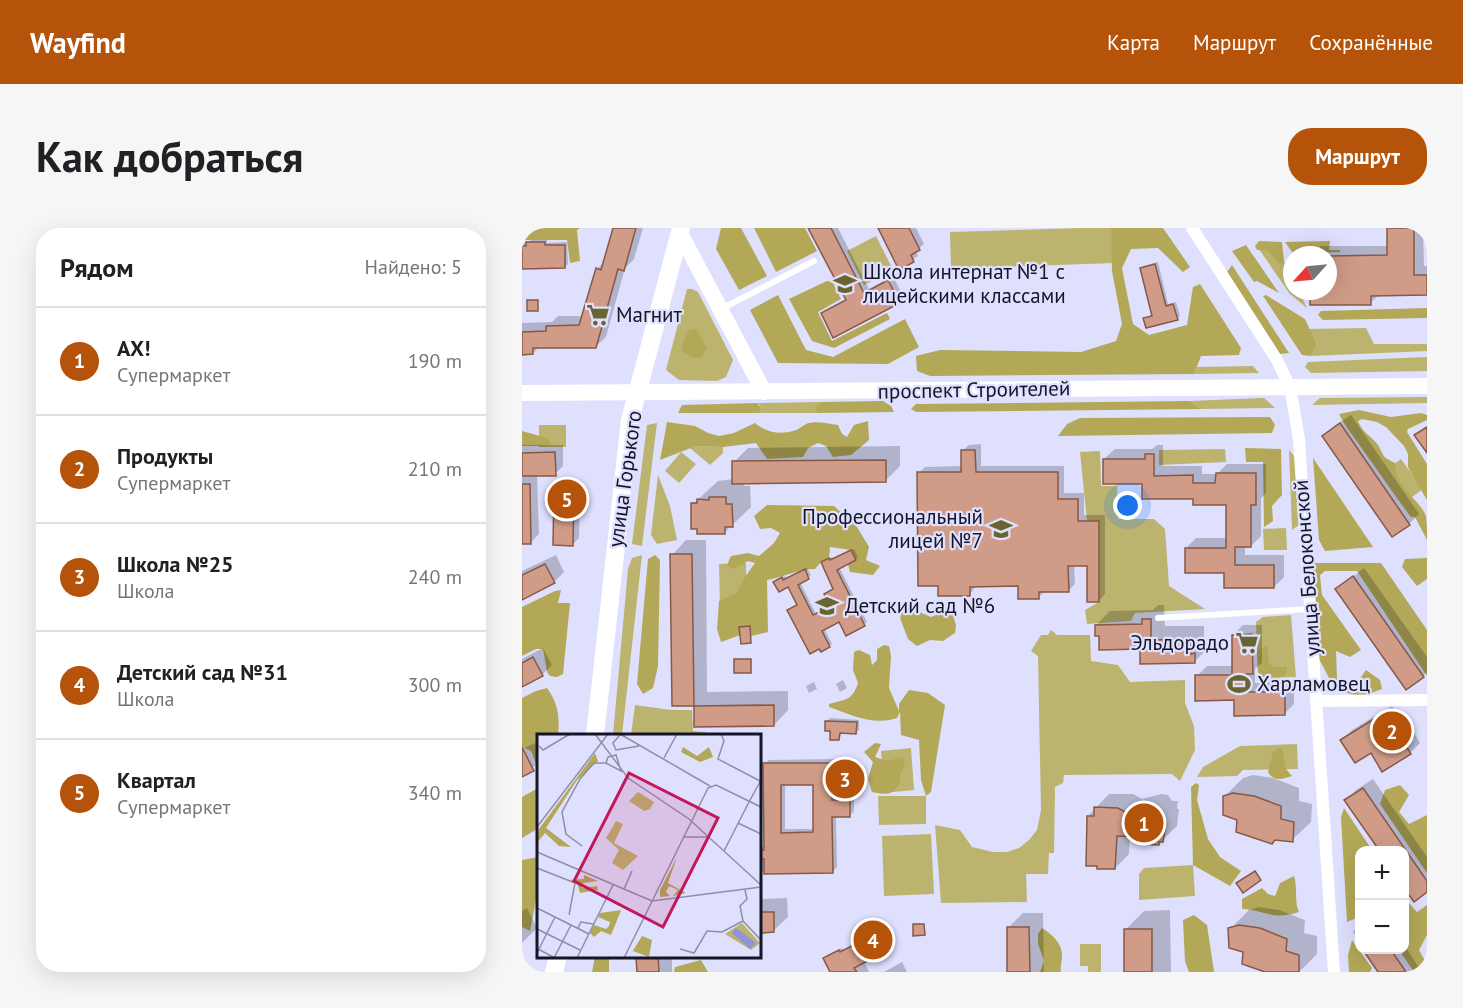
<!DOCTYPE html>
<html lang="ru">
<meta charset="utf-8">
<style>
:root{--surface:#fff;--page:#f6f6f6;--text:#202124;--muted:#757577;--line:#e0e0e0;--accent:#b45309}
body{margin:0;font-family:"PT Sans",sans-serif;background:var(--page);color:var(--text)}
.controls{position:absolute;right:18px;bottom:18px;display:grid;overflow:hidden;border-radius:12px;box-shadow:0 6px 24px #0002}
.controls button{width:54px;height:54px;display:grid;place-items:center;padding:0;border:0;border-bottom:2px solid var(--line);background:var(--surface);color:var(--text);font:30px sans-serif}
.compass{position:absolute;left:761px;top:18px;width:54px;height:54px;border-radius:50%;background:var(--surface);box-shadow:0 6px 24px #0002;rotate:243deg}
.you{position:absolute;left:606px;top:278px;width:21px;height:21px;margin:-15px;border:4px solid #fff;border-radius:50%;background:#1a73e8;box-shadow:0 0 0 9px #1a73e833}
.badge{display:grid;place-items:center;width:39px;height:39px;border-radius:50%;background:var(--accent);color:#fff;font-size:20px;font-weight:700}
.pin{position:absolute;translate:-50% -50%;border:3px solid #fff;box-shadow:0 2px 6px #0006}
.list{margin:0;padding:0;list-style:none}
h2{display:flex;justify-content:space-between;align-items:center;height:78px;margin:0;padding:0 24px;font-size:26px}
h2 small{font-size:20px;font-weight:400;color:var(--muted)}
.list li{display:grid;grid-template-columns:39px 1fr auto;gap:18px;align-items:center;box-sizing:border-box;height:108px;padding:0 24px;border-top:2px solid var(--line)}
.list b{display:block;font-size:22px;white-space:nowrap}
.list p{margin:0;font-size:20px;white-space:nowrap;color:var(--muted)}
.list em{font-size:20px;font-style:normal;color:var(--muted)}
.map{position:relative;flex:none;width:905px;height:744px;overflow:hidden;border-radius:24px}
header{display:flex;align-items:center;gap:36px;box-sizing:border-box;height:84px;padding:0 30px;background:var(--accent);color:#fff}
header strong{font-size:28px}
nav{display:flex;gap:33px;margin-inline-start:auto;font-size:21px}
.intro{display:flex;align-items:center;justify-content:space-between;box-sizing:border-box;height:144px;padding:0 36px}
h1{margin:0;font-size:42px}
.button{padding:15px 27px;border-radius:24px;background:var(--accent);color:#fff;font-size:21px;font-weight:700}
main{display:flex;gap:36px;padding:0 36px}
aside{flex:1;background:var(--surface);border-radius:24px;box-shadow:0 6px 24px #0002}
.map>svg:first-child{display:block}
.green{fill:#bcb46e}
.forest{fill:#b2a858}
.shadow{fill:#0003;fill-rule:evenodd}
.building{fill:#d09c88;stroke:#875846;stroke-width:1.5;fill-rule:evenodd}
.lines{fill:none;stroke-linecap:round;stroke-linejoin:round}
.service{stroke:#fff;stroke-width:6}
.minor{stroke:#fff;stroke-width:12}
.secondary{stroke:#fff;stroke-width:16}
.primary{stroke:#fff;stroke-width:18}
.labels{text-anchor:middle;stroke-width:4.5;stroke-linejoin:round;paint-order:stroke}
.poi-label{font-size:21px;fill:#141526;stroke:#dee0fe;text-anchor:start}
.street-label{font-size:21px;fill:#141526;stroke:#dee0fe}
.inset-road{fill:none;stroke:#8d8fa8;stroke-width:1.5}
.view{fill:#c2185b;fill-opacity:0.15;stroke:#c2185b;stroke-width:3}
.inset-edge{fill:none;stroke:#141526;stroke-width:3}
</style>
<header>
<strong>Wayfind</strong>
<nav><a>Карта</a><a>Маршрут</a><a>Сохранённые</a></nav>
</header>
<div class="intro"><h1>Как добраться</h1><a class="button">Маршрут</a></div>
<main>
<aside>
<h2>Рядом<small>Найдено: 5</small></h2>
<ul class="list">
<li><span class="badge">1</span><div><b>АХ!</b><p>Супермаркет</p></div><em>190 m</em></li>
<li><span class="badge">2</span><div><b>Продукты</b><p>Супермаркет</p></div><em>210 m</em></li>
<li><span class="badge">3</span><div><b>Школа №25</b><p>Школа</p></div><em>240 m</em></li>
<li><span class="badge">4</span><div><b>Детский сад №31</b><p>Школа</p></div><em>300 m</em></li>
<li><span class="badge">5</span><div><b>Квартал</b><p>Супермаркет</p></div><em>340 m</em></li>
</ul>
</aside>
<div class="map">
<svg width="905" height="744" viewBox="0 0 905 744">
<rect width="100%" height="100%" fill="#dee0fe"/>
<!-- green -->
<g class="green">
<polygon points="559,0 589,0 591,35 429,41 428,4"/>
<polygon points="354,8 371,42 342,57 325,23"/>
<polygon points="753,15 770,50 770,63 777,63 785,80 768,66 734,17"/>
<polygon points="165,61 170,61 176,64 211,132 204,149 195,153 157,152 144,142"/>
<polygon points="844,100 852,116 905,116 905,123 789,128 795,117 787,101"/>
<polygon points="905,129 905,143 789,145 783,139 786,134"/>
<polygon points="731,138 737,145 672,146 675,139"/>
<polygon points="905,169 905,175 790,177 798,170"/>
<polygon points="742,170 753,180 680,181 667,173"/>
<polygon points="299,174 294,179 295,185 237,185 240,181 236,175"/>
<polygon points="135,195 120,318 110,316 125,197"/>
<rect x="17" y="197" width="27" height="22"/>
<polygon points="174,218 201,219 201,225 188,237 168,220"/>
<polygon points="703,221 704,234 637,237 637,222"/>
<polygon points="767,222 773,229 778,296 770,302"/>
<polygon points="578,223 579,258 595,258 596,291 632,291 643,301 647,358 683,381 613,385 609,393 565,396 563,382 577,374 577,293 565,293 558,224"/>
<polygon points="159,224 174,236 157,255 143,243"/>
<polygon points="879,231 901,261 886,272 865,241"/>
<polygon points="136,247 148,278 155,312 135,316 129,307"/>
<polygon points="764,300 765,322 742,322 741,301"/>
<polygon points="120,327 100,507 91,507 106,341 110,330"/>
<polygon points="224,335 225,379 198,380 197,336"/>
<polygon points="769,387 774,449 742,450 736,444 734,394 741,389"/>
<polygon points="529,402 535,407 568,407 569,433 596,437 608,454 663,452 663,475 672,498 673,522 658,553 650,546 542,547 541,555 533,559 532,625 527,625 526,646 504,646 505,674 419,675 413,597 438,602 450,619 471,624 485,624 497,620 507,612 515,602 519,582 516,428 509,423 519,407 526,407"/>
<polygon points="113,477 149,482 170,482 171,503 183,504 187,507 109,507"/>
<polygon points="775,516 776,541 721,542 715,548 675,549 681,539 718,518"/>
<polygon points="389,520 392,562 362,565 359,523"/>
<polygon points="356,568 404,568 404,596 357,597"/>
<polygon points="409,606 412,666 362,668 360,608"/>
<polygon points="671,637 673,668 617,672 617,646 622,640"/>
<polygon points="558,716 579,716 579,744 566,744 566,738 558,738"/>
</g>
<!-- forest -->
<g class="forest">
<polygon points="0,0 58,0 55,2 58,33 48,35 45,12 0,12"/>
<polygon points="199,0 219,0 245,48 217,62 194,21"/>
<polygon points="232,0 283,0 295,23 254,44"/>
<polygon points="589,0 641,0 668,39 661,44 636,20 609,21 600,40 611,96 627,107 665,97 671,59 678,56 719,120 717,127 679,128 672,146 408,148 395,143 394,128 418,122 559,124 594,113 600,96 590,43"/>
<polygon points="737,13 760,14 762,34 756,35 745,22 735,22 733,18"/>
<polygon points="808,13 807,22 818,22 818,24 785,25 782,27 772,27 763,14"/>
<polygon points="724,17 757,65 735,53 732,54 710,23"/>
<polygon points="710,37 767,125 757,126 705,44"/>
<polygon points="309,51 319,71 296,84 310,113 365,85 368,91 312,120 290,113 267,71"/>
<polygon points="256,67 284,122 311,129 383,91 397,119 366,136 256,135 228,82"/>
<polygon points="744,67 783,91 795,117 789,128 780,127 741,68"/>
<polygon points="905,80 905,90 801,92 796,87 799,83"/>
<path d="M174 101 185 121 178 130C169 129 162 128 159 119L167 102Z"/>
<polygon points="361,173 369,178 372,184 295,185 293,179 299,174"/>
<polygon points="667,173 680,181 394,184 389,181 394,176"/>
<polygon points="235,175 240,181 237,185 156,185 160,177"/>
<path d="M837 182 869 189 899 185 905 187V192L886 201 885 204 905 236V272L886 239V226L882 218 864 199 855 194 840 191 836 193C841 206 850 208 856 217 863 229 859 228 873 235 873 261 896 269 904 288 905 295 905 305 905 312L893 289H889C872 267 857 244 841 222 833 210 824 200 817 186Z"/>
<polygon points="748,189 753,197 750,205 536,208 545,196 558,190"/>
<path d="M346 193 347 212 329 227 311 229 304 218 296 215 286 220 281 229 245 231 234 215 201 219 174 218 138 232 145 194 173 198 186 205 197 208 212 205 233 195C244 205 260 207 274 202 279 200 282 196 287 195 296 193 307 196 316 197L320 206 325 209 332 197Z"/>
<polygon points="0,203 25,210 30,216 24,218 0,218"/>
<polygon points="723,220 759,221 760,267 750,278 751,293 742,299 741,234 724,234"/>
<polygon points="791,230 851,319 803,323 797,312"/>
<path d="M245 277 312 278 335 299 347 319 344 332 358 338 351 347 328 344 326 336 334 332 329 322 308 319 307 330 299 334 293 341C277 341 261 349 245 352L246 404 229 408 228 398 218 399V407L199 414 195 401 197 373 215 365 223 349 233 335 226 333 212 341 205 337 209 328 226 325 237 328 252 315 258 305 249 300 238 301 232 288Z"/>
<polygon points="133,327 138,332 136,438 131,460 121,466 115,456 126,331"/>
<polygon points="905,330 905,351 895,358 880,339 883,331"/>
<polygon points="790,335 859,335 905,402 905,448 835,343 803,343 798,347 800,367 839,422 828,429 814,423 815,450 818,453 835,455 844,442 858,452 860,461 838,469 813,461 797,431"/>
<polygon points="39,362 36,375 48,375 41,446 35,449 28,448 25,444 21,421 14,421 0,428 0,379 33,363"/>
<polygon points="388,380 409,389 419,385 431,387 434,397 433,405 421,413 408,412 395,418 386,411 378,390 381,383"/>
<path d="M362 417 367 418 369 428 367 460 377 483V476L387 462 406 465 423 477 409 564 404 568 399 552 397 512 379 507 378 484 375 490C351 498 330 487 307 479V476C324 471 330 473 336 455L331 442 332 424 337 422 348 427 350 437 355 432V421Z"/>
<polygon points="745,417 747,436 752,439 765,439 765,445 761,449 742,450 736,444 735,423"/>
<path d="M25 460C36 475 38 489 36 507H16V540L9 523 0 519V470L14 463Z"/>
<path d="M353 515 359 516 353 529 365 533 381 529 383 536 377 549 379 553C370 568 366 567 350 564L346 551 351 534 342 524Z"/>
<path d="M756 520 760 521 764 541 770 548C761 551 751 554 746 544L751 524Z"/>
<polygon points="674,555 677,557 675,572 686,611 698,629 719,643 708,658 671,637 669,559"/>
<polygon points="878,557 887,567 877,584 887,596 905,587 905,645 858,576 863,562"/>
<polygon points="16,560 16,597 15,601 0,610 0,569"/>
<polygon points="822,580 850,622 838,622 837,689 825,694 819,589"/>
<polygon points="16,629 16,662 8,703 0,699 0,632"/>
<path d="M772 648C776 660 772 674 777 684 750 693 744 682 720 681V671L740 660 746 666 753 668 758 655Z"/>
<polygon points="883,671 895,684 905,677 905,707 897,722 905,736 905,744 892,744 877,722 882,722"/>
<polygon points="672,687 685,697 692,744 667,744 663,733 661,692"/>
<path d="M520 700C530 706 541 716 540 729 540 735 538 738 539 744H518L522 733 516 716V706Z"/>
<polygon points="830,712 850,740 848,744 827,744 826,727"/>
<polygon points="73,728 87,728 87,744 70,744"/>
<polygon points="179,732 186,744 152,744 153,739"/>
</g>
<!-- shadow -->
<g class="shadow">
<polygon points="93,0 121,0 112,31 103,40 84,109 73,119 17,119 11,125 0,125 0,95 30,94 36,88 62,88 75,41 83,33"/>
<polygon points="288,0 316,0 347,61 371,48 382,70 377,74 301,86 305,81 325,71"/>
<polygon points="357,0 394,0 402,16 394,23 396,28 378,40"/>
<polygon points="866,0 901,0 902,38 905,38 905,66 858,66 848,75 789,63 806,63 806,27 790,27 799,18 866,18"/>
<polygon points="9,12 25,12 25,15 45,14 46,36 43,39 0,40 0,15 5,15"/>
<polygon points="636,34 646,76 654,74 658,88 655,91 623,90 631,86 619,41 622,38"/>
<polygon points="829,187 897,286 887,296 802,208 812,198"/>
<polygon points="459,216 459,238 542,238 542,265 562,265 562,287 583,287 583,366 577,373 567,337 552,337 553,356 546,363 523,363 517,369 497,357 454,358 448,366 417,357 397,245 403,239 440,238 440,223 447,217"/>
<polygon points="0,217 41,217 41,238 33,246 15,246 17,306 9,314 0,314"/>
<polygon points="635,217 641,217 641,238 680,238 680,246 695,246 705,236 744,236 744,265 739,270 739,308 729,318 723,318 723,327 762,327 762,349 752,359 703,344 664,320 674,310 706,310 706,276 672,270 622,255 582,231 593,221 630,221"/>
<polygon points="378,218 378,238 364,252 222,254 222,258 228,258 229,279 203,304 171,276 196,253 212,251 212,234 226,220"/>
<polygon points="40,257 58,257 57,310 51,316 34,263"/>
<polygon points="164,312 184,312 185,464 266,463 266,482 252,497 173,497 173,476 151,476 150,327"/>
<polygon points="332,321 336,329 317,339 345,394 325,406 318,392 302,400 310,416 307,418 267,382 276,376 266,357 256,352 263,348 264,350 285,340 289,347 278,354 294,386 310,378 304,366 313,360 300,334 310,329 311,331"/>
<polygon points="34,327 42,344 32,354 0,370 0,343"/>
<polygon points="842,340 905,429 905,444 901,448 815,362"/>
<polygon points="636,377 642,377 643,398 682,398 682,412 687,412 687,419 673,433 578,407 574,397 588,383 631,382"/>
<polygon points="721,397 740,397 740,435 733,441 733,455 772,454 772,476 762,486 714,471 675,448 685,438 711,438 711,407"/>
<polygon points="21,420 30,437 20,447 0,457 0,431"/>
<polygon points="321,452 325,460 318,464 314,456"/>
<polygon points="292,454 295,461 287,465 284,458"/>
<polygon points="870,478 878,490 882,488 898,515 888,525 861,542 849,523 820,512 830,502"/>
<polygon points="308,490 337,492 337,502 334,505 320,504 317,511 305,493"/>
<polygon points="13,515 16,522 16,536 0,547 0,521"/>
<path d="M314 531V569L332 568V583L327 588H314L315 639 310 644H237V618H243L242 536 247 532ZM263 555H292L293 601H263Z"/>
<polygon points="731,547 751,550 777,560 777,573 790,576 789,594 770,612 702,569 721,550"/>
<polygon points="851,551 905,629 905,663 882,622 859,622 824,572 834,562"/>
<polygon points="587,566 611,566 620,571 639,566 646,567 650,573 656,573 655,581 657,581 655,598 637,615 619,607 608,607 607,626 593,640 566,588"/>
<polygon points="265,670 266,689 251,703 237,703 237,671"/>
<polygon points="737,679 757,682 783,692 782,705 795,708 795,726 777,744 748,744 723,723 708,701 727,682"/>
<polygon points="5,680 15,700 0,715 0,683"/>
<polygon points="648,682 649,744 604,744 603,702 622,683"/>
<polygon points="501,685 521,685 522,744 487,744 487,699"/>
<polygon points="838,697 838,714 831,704"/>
<polygon points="351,708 359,723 342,733 347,744 309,744 302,730 305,727 320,720 322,723"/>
<polygon points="882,717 900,744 858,744 843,722 882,722"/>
<rect x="116" y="728" width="34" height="16"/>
<polygon points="380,734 385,744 362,744"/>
</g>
<!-- building -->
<g class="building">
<polygon points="91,0 114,0 102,43 96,41 74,120 11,120 11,126 0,127 0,104 24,103 24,98 57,97 74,40 79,42"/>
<polygon points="286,0 309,0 342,65 366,52 378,75 311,110 299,85 324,72"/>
<polygon points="356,0 387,0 398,22 389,27 392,34 377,42"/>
<polygon points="865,0 892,0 892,47 905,47 905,67 849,68 849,77 788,77 788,63 806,63 806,28 865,27"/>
<polygon points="4,14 23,14 23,17 43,17 43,40 0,41 0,18 4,18"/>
<polygon points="633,36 644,78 651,76 656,92 624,100 621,90 630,88 618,40"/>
<rect x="5" y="72" width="11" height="11"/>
<polygon points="818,195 888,297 870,309 800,208"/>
<polygon points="905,199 905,225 892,207"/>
<polygon points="439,222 453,222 454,244 536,244 536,271 556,271 556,293 577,293 577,374 565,374 565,338 546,338 547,364 517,364 517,371 496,371 496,358 448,359 448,368 416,368 416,358 396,358 395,244 439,244"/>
<polygon points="33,224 34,248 0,248 0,225"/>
<polygon points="623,226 632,226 632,248 671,247 671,255 693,255 694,245 734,245 734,277 729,277 729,319 713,319 713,337 752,337 752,360 702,360 702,345 663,345 663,320 704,320 704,277 671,277 671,271 620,271 620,256 581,256 581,231 623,231"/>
<polygon points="364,232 364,254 210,256 210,233"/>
<polygon points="0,256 8,256 9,316 0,316"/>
<polygon points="32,263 52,263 51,318 31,317"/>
<polygon points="187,269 204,269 204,276 210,276 211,299 203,299 203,306 175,306 175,301 169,301 169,275 175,275 175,271 187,272"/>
<polygon points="329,322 334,332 315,342 343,398 324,408 317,394 300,403 308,419 299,424 297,421 288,426 265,382 275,377 266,359 257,364 251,354 260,349 261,352 283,341 287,351 276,357 291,387 308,379 302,366 311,361 299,334 307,330 308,332"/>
<polygon points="148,326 170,326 172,478 252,477 252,498 172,499 172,478 150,478"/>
<polygon points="23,336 33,355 0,372 0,347"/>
<polygon points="831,348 902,449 884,462 813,361"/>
<polygon points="620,391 629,391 629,412 668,411 669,426 673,425 673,435 618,436 618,421 577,422 577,408 573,408 573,397 620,396"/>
<polygon points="228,398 229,415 219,416 217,399"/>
<polygon points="730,406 731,446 724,446 724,464 763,464 763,487 712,488 712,472 673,473 673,447 710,447 710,407"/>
<polygon points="11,429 21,448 0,459 0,435"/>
<rect x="212" y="431" width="17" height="14"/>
<polygon points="860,486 868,499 871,497 889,526 860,544 849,525 833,535 818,512"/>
<polygon points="303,493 335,494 334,506 318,505 317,512 308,512 308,503 303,503"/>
<polygon points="0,519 12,543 0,549"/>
<path d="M241 535H310V572H328V589H310L311 645 242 646V631H237V622H242ZM259 557H291V604L259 605Z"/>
<polygon points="841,560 905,653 905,664 892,674 882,660 882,622 857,622 822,572"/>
<polygon points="711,565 732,568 759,578 759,591 772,594 771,614 753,612 750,616 714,604 715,592 701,587 701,568"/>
<polygon points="572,579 596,580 605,585 624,580 632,581 635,583 636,587 642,587 642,595 644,595 641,614 637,614 637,617 618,616 618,609 595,608 593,641 575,641 575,638 564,638 565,588 572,588"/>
<polygon points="733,643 739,652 721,665 714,655"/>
<polygon points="237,684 252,684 252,704 239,705 237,703"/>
<polygon points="391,696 402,696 403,707 391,708"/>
<polygon points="717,697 738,700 765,711 764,723 777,727 777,744 743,744 720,736 721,724 707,720 706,700"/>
<polygon points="485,699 507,699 508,744 485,744"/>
<rect x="602" y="701" width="28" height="43"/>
<polygon points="347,709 357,727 332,740 335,744 308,744 301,730 317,722 318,724"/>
<polygon points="841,722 869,722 884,744 856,744"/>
<polygon points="118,728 136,728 137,744 115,744 114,730 118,730"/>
</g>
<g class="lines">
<!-- service -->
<g class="service">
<polyline points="199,81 292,33"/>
<polyline points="636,390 788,381"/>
</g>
<!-- minor -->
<g class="minor">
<polyline points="670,0 755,132 768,159 777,211 812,744"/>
<polyline points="794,473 905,472"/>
</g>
<!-- secondary -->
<g class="secondary">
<polyline points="158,5 242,164"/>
<polyline points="0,165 905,158"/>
</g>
<!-- primary -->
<g class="primary">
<polyline points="73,507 108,192 159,0"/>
<polyline points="32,744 36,728"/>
</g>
</g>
<!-- icons -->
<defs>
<g id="school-bare" transform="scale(1.8)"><path d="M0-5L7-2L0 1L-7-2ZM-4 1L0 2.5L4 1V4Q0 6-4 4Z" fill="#6a6431" stroke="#dee0fe" stroke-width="2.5" paint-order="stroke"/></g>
<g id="supermarket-bare" transform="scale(1.8)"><path d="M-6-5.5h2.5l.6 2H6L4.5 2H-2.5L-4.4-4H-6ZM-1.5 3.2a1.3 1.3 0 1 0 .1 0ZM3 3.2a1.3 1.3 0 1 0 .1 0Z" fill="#6a6431" stroke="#dee0fe" stroke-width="2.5" paint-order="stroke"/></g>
<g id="university-bare" transform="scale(1.8)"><path d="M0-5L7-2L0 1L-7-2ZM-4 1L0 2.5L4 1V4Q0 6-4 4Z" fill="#6a6431" stroke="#dee0fe" stroke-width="2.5" paint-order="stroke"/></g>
<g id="stadium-bare" transform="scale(1.8)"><path d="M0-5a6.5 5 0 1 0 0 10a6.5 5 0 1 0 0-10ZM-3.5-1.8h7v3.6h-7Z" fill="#6a6431" stroke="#dee0fe" stroke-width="2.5" paint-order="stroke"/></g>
</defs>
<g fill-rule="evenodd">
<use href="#school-bare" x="323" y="56"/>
<use href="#supermarket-bare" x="76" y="87"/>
<use href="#university-bare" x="479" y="301"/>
<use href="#school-bare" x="305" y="378"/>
<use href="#supermarket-bare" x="725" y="415"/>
<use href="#stadium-bare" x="717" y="456"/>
</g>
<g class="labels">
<!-- poi labels -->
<g class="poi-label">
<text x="341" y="51">Школа интернат №1 с<tspan x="341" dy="24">лицейскими классами</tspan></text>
<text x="94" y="94">Магнит</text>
<text x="461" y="296" text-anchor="end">Профессиональный<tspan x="461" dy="24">лицей №7</tspan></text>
<text x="323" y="385">Детский сад №6</text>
<text x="707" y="422" text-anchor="end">Эльдорадо</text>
<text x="735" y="463">Харламовец</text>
</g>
<!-- street labels -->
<g class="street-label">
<text transform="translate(452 162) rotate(-1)" y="7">проспект Строителей</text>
<text transform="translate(103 251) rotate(-82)" y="7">улица Горького</text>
<text transform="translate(785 340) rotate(-94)" y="7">улица Белоконской</text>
</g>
</g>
<!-- overview -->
<g transform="translate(15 506)">
<rect width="224" height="224" fill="#dee0fe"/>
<path d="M101 58 117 68 113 75 107 77 92 67ZM79 87 86 90 77 109 101 122 86 136 75 129 82 116 69 104ZM205 189 223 209 214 216 188 200Z" fill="#bcb46e"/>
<path d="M146 13 160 22 172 13 176 23 163 28 144 18ZM58 19 61 27 40 46 9 94 34 113 22 112 8 99 0 109 2 95ZM140 123 131 149 149 159 136 162 141 156 132 152 129 158 133 162 123 163V156ZM47 141 61 147 46 149 45 154 60 152 61 156 43 159 40 148 31 146 47 145ZM87 169 74 201 64 197 57 203 53 199 57 191 69 195 72 192 73 188 61 183 63 179 84 176ZM105 202 115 206 112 223 96 217 92 223Z" fill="#b2a858"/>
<path d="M199 194 219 209 213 215 195 199Z" fill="#9192d9"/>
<path class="inset-road" d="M58 0 91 44 152 85 224 151M83 0 173 52M184 0 187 7 181 25 223 47M83 1 76 9 79 16 102 12M2 12 6 16 33 0M127 24 140 0M212 68 224 46M201 89 224 100M0 93 71 0M147 103H170M45 112 29 100 25 78 43 45 57 29H69L84 37 79 21 71 23 69 29M187 117 212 68M0 118 115 167 224 153M0 134 38 149 32 181M87 155 95 137M0 174 52 200M206 187 224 206M41 194 44 188 56 190M0 195 43 216M1 215 18 224M143 215 157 219 170 197 185 198 206 187 203 172 210 165 208 156M0 219 18 183M17 224 34 191M40 224 76 151M87 224 171 54 179 51 224 73"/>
<path class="view" d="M92 39 181 84 126 193 37 147Z"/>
<rect width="224" height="224" class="inset-edge"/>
</g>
</svg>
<div class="controls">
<button>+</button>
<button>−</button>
</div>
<svg class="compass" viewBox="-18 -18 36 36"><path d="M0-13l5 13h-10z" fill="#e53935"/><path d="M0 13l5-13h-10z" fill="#757577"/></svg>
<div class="you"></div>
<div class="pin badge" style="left:622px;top:595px">1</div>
<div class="pin badge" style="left:870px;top:503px">2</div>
<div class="pin badge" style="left:323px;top:551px">3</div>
<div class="pin badge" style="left:351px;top:712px">4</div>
<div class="pin badge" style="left:45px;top:271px">5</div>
</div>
</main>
